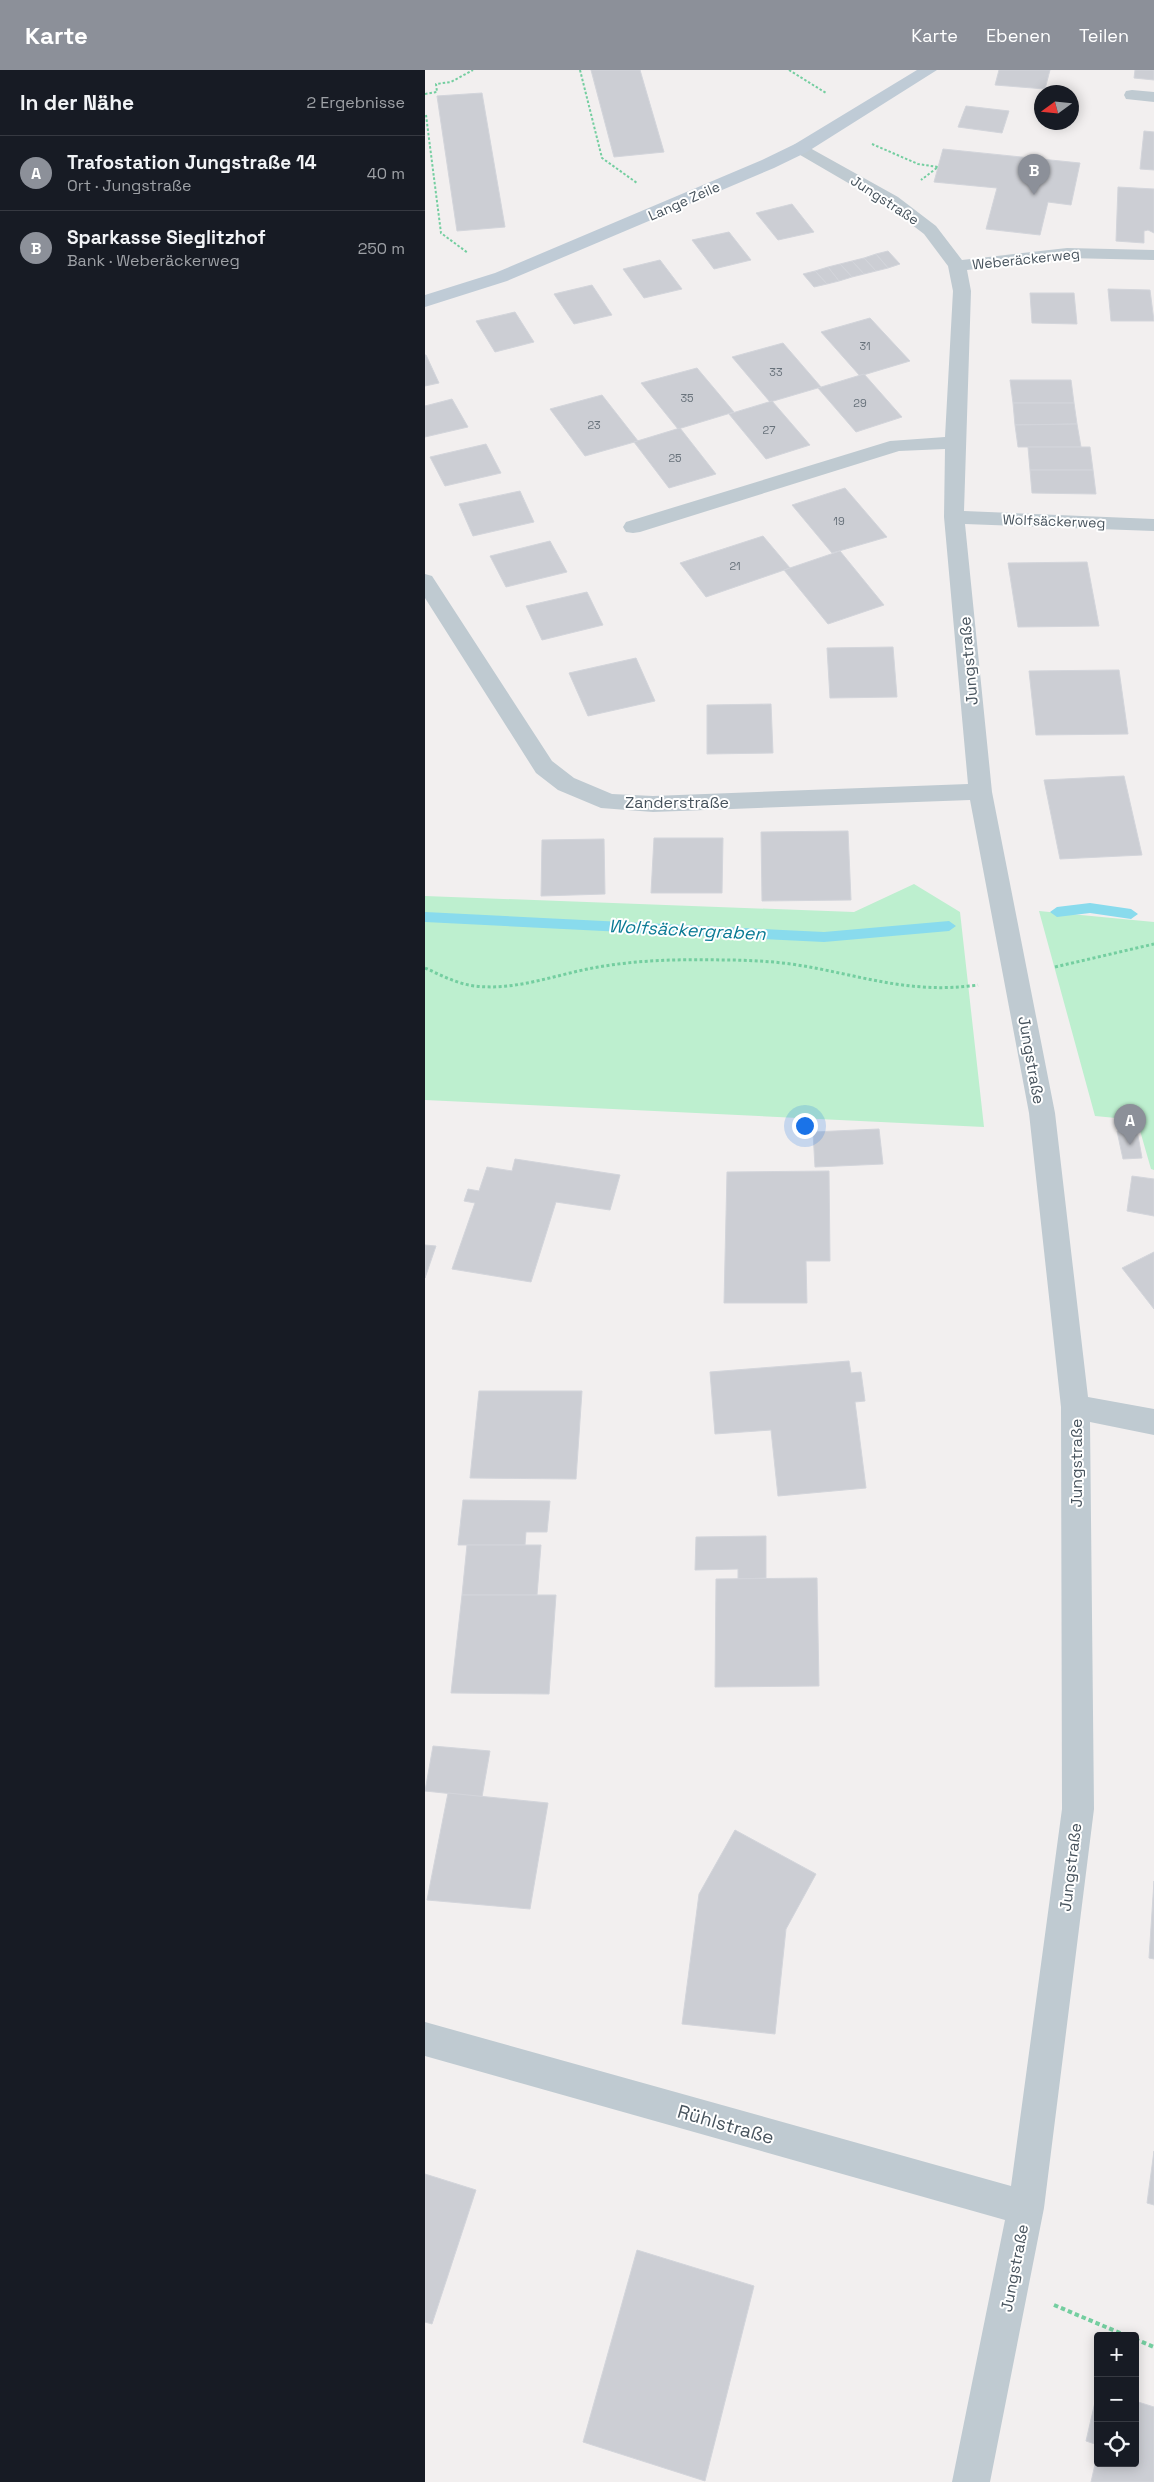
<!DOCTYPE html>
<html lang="de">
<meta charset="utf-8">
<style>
:root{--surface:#171b24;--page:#242831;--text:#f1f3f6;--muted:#9ea1a6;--line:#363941;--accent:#8c9099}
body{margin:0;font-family:"Space Grotesk",sans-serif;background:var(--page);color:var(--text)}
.controls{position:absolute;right:15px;bottom:15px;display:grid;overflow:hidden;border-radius:5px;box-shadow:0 2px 12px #0003}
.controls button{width:45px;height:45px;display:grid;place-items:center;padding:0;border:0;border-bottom:1px solid var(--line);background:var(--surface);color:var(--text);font:25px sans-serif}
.compass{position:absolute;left:609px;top:15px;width:45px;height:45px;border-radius:50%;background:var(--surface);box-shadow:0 2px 12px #0003;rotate:255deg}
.you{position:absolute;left:379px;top:1055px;width:18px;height:18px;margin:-12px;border:4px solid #fff;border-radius:50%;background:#1a73e8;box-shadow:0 0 0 8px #1a73e833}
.badge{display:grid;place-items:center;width:32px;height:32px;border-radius:50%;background:var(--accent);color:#fff;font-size:16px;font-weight:700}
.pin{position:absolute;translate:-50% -41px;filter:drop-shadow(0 1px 2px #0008)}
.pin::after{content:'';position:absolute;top:26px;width:18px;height:15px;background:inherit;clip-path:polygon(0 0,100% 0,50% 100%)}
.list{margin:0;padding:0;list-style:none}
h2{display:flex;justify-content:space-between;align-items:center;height:65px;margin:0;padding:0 20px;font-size:21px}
h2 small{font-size:16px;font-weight:400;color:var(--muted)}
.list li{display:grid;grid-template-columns:32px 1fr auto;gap:15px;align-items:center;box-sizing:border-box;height:75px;padding:0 20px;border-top:1px solid var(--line)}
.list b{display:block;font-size:19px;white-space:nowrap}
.list p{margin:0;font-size:16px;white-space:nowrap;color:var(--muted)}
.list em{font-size:16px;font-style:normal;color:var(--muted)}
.icon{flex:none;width:28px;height:28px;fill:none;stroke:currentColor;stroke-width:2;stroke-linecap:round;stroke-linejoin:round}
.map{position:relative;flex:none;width:729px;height:2412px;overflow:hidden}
header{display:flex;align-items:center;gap:30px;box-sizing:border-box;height:70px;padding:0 25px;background:var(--accent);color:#fff}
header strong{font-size:24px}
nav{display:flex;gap:28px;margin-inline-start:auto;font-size:18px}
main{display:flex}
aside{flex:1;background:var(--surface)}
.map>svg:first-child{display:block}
.green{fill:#bdefcf}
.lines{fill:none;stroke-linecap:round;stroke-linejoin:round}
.stream{fill:#89dbed;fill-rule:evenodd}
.building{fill:#ccced4;stroke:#d3d5db}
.path-far2{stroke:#74cea0;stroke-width:2;stroke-dasharray:2.5 2;stroke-linecap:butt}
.path-far1{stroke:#74cea0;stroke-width:3;stroke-dasharray:3 2.5;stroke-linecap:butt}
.path{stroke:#74cea0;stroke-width:4;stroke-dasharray:4.5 3;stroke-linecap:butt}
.street{fill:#bfcad1;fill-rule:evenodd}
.secondary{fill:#bfcbd6;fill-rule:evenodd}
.labels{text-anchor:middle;stroke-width:4;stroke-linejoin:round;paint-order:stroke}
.far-number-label{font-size:11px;fill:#68727b}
.far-street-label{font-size:14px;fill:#47535d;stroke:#fff}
.street-label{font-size:16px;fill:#47535d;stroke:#fff}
.water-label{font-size:18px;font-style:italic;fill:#0c7b95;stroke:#fff}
.near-street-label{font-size:19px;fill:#47535d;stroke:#fff}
</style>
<header>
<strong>Karte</strong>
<nav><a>Karte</a><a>Ebenen</a><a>Teilen</a></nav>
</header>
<main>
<aside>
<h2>In der Nähe<small>2 Ergebnisse</small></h2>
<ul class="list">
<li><span class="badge">A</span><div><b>Trafostation Jungstraße 14</b><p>Ort · Jungstraße</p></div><em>40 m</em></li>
<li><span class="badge">B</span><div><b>Sparkasse Sieglitzhof</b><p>Bank · Weberäckerweg</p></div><em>250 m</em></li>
</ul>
</aside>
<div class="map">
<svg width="729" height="2412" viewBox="0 0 729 2412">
<rect width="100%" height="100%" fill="#f2efef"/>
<!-- green -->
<g class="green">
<polygon points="489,814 535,842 559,1057 0,1030 0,826 429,842"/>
<polygon points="614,841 729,852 729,1100 726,1099 712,1050 670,1046"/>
</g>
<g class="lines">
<!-- stream -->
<g class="stream">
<polygon points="665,833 706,839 713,844 706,849 665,843 632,847 625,842 632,837"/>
<polygon points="0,842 399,862 524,851 531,856 524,861 399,872 0,852"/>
</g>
</g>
<!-- building -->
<g class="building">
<polygon points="166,0 215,0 239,82 189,87"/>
<polygon points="574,0 625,0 620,19 570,15"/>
<polygon points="710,0 729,0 729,10 709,8"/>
<polygon points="57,23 80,157 32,161 12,26"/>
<polygon points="541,36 584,41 577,63 533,57"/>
<polygon points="719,61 729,62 729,100 715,99"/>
<polygon points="518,79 655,93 646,135 623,132 615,165 561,159 572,118 509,112"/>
<polygon points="693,117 729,119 729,163 723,160 719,161 719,173 691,171"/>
<polygon points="367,134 389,162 353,170 331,143"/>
<polygon points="304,162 326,190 289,199 267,170"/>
<polygon points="463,181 475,194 463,198 451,184"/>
<polygon points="451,184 463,198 451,201 439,188"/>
<polygon points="439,188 451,201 439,204 427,191"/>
<polygon points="235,190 257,219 219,228 198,199"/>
<polygon points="427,191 439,204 427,207 415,194"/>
<polygon points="415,194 427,207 414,211 403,197"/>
<polygon points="403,197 414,211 402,214 390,201"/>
<polygon points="390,201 402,214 389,217 378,204"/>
<polygon points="167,215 187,245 149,254 129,224"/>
<polygon points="683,219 725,220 729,251 686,251"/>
<polygon points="605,223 649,223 652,254 607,253"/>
<polygon points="90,242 109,272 70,282 51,251"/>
<polygon points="445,248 485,291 435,306 396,262"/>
<polygon points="358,273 396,317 345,332 307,287"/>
<polygon points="0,285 1,285 14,313 0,316"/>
<polygon points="272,298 309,342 253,359 216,313"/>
<polygon points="439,304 477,347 431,362 393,318"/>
<polygon points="585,310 646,310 649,333 588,333"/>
<polygon points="177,325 213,371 160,386 125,339"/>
<polygon points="27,329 43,357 0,367 0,336"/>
<polygon points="347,331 385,375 341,389 304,344"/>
<polygon points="588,333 649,333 652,354 590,355"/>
<polygon points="652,354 656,377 593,377 590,355"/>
<polygon points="255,358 291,404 244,418 209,372"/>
<polygon points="61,374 76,403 20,416 5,387"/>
<polygon points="603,377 665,377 668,400 605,400"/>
<polygon points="605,400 668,400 671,424 607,423"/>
<polygon points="420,418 462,467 407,483 367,435"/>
<polygon points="95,421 109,452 48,466 34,434"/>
<polygon points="338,466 365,498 281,527 255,493"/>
<polygon points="125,471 142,502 81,517 65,486"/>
<polygon points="415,481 459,535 403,554 359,500"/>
<polygon points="662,492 674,556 593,557 583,493"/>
<polygon points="162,522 178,555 117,570 101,536"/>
<polygon points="468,577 472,627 405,628 402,578"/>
<polygon points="211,588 230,631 163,646 144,603"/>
<polygon points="694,600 703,664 611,665 604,601"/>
<polygon points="346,634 348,683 282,684 282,635"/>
<polygon points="699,706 717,785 635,789 619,710"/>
<polygon points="423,761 426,830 337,831 336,762"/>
<polygon points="229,768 298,768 297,823 226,823"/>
<polygon points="179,769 180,824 116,826 117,770"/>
<polygon points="454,1059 458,1094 390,1097 388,1062"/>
<polygon points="712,1060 717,1088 698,1089 692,1061"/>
<polygon points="90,1089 195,1105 185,1140 131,1132 106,1212 27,1199 50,1133 39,1131 43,1119 54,1121 62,1097 87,1101"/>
<polygon points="404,1101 405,1191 381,1191 382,1233 299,1233 302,1102"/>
<polygon points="707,1106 729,1109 729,1146 702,1141"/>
<polygon points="0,1175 11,1176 0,1208"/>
<polygon points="729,1182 729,1239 697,1198"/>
<polygon points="424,1291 426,1303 436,1302 440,1331 430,1332 441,1418 353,1426 346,1360 290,1364 285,1302"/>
<polygon points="54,1321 157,1321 151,1409 45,1408"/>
<polygon points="38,1430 125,1431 122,1462 101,1462 100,1475 33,1475"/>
<polygon points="341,1466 341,1508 313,1509 313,1499 270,1500 271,1467"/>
<polygon points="42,1475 116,1475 112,1525 37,1525"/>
<polygon points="392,1508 394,1616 290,1617 291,1509"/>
<polygon points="37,1525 131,1525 124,1624 26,1623"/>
<polygon points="8,1676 65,1681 57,1727 0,1721"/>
<polygon points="23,1723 123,1733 105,1839 2,1830"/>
<polygon points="310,1760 391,1804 361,1859 350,1964 257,1954 274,1824"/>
<polygon points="729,1811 729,1889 724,1888"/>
<polygon points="729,2081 729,2135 722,2133"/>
<polygon points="0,2104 51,2120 7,2254 0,2252"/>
<polygon points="212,2180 329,2216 280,2411 158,2372"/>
<polygon points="673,2319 673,2375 661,2371"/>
<polygon points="710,2331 729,2337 729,2412 666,2412 673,2381 673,2393 710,2393"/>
</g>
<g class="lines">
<!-- path-far2 -->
<g class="path-far2">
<polyline points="155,0 177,88 212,113"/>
<polyline points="364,0 401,23"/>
<polyline points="0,24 12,22 11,14 26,12 48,0"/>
<polyline points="1,45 16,163 43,183"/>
<polyline points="447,74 493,94 513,97 496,110"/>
</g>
<!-- path-far1 -->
<g class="path-far1">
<polyline points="630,897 729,874"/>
<path d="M0 898C16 905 32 914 50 916 92 921 132 904 173 897 214 890 256 889 298 890 321 890 343 891 366 894 434 904 482 925 553 915"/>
</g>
<!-- path -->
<g class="path">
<polyline points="629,2235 702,2266"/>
<polyline points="710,2269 729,2277"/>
</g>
<!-- street -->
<g class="street">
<polygon points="707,20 729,22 729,32 701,29 699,25 701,21"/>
<polygon points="376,73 473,127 511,156 537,190 642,178 729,180 729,190 642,188 542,200 546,221 539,441 729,449 729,461 540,454 567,722 630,1043 663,1327 729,1339 729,1365 665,1352 669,1739 619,2138 565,2412 527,2412 580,2150 0,1986 0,1952 586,2116 637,1739 636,1337 604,1043 545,730 228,742 176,738 133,720 111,703 0,528 0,504 7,506 127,691 149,708 187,724 228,726 543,714 519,447 520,379 474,381 215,462 208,463 201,462 198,457 201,452 465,371 520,367 528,221 523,196 499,164 461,135 370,82 367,78 370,74"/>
</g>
<!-- secondary -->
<polygon class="secondary" points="492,0 512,0 382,82 349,98 82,211 0,237 0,225 70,203 337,90 370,74"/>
</g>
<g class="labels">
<!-- far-number labels -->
<g class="far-number-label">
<text x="440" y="280">31</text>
<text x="351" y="306">33</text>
<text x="262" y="332">35</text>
<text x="435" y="337">29</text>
<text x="169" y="359">23</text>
<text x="344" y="364">27</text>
<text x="250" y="392">25</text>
<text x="414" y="455">19</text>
<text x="310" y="500">21</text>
</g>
<!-- far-street labels -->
<g class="far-street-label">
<text transform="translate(460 130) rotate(33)" y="5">Jungstraße</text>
<text transform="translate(259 131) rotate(-24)" y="5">Lange Zeile</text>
<text transform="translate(601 189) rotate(-6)" y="5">Weberäckerweg</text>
<text transform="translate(629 451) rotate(2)" y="5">Wolfsäckerweg</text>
</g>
<!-- street labels -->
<g class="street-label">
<text transform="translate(543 591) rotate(-95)" y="6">Jungstraße</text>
<text x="252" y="738">Zanderstraße</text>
<text transform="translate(607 990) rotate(80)" y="6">Jungstraße</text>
<text transform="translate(651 1393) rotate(-90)" y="6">Jungstraße</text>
<text transform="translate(645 1797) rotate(-83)" y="6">Jungstraße</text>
<text transform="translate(589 2198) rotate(-79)" y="6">Jungstraße</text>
</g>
<!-- water labels -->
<g class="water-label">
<text transform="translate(262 860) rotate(3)" y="6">Wolfsäckergraben</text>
</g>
<!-- near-street labels -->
<g class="near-street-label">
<text transform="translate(301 2054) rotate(16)" y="7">Rühlstraße</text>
</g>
</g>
</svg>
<div class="controls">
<button>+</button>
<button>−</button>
<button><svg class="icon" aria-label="locate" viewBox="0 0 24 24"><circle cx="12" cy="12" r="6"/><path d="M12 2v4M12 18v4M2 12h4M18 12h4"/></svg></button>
</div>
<svg class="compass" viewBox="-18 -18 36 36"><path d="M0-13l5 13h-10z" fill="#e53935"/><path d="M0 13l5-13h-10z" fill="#9ea1a6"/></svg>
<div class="you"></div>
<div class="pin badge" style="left:705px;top:1075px">A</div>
<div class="pin badge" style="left:609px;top:125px">B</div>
</div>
</main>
